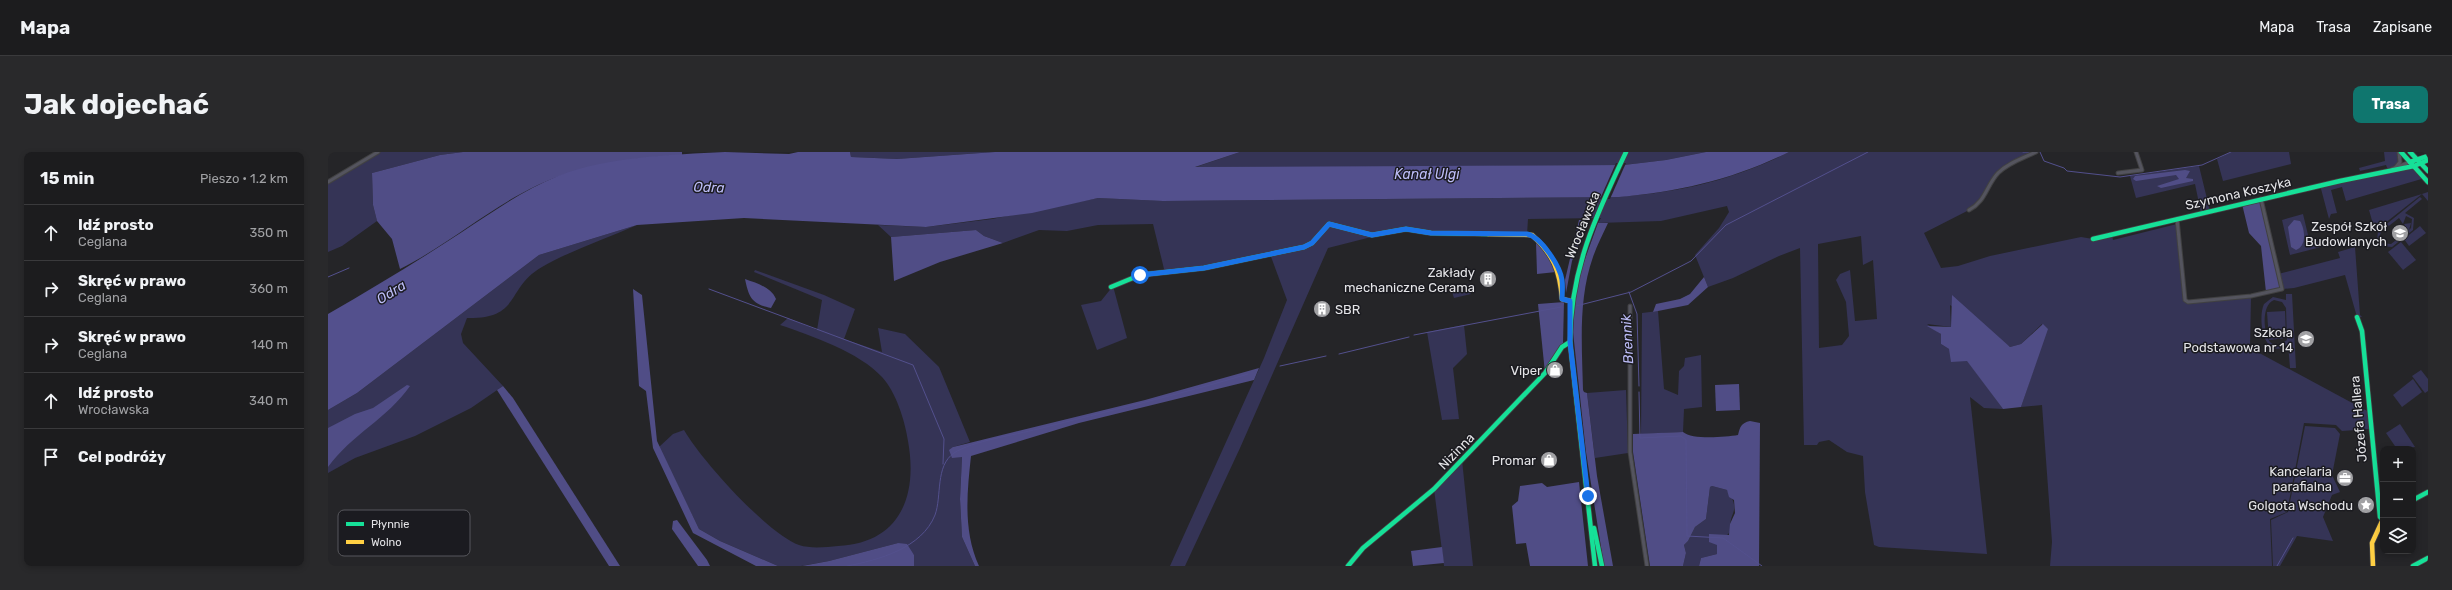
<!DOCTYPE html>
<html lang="pl">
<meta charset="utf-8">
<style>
:root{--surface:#1c1c1e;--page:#29292b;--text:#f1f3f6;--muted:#a0a1a4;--line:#3a3a3c;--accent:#0f766e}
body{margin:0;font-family:Rubik,sans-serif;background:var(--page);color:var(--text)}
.controls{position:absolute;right:12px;bottom:12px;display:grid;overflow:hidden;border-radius:8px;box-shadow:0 2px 6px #0003}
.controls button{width:36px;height:36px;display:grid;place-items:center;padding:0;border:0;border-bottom:1px solid var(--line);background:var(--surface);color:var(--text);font:20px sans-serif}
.stop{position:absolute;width:12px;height:12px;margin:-9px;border:3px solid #1a73e8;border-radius:50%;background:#fff}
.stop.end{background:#1a73e8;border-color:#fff;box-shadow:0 1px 4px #0008}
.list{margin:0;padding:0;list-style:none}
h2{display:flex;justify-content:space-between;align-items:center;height:52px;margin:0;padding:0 16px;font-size:17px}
h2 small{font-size:13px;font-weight:400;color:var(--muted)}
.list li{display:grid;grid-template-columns:26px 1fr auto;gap:12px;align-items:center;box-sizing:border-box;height:56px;padding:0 16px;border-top:1px solid var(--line)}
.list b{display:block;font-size:15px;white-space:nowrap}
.list p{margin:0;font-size:13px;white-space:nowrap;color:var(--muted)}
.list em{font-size:13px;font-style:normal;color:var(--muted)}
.icon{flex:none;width:22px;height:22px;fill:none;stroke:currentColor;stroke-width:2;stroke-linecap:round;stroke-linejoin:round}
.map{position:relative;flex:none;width:2100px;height:414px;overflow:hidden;border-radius:8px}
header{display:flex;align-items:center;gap:24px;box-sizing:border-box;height:56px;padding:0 20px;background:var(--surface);border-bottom:1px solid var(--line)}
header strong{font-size:19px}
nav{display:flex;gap:22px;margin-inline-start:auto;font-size:14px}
.intro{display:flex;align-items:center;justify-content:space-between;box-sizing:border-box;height:96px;padding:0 24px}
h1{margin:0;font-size:28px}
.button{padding:10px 18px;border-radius:8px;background:var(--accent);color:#fff;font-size:14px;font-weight:700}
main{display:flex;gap:24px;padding:0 24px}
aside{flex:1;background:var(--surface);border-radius:8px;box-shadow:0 2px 6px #0003}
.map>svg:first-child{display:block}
.green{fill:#353456;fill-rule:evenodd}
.forest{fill:#504d86}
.water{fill:#53508d}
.pier{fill:#252528}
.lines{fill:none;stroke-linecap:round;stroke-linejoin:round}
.stream{stroke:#53508d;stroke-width:1}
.street-casing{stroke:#414142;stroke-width:5}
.fast-casing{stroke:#414142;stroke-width:6}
.slow-casing{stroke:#414142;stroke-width:6}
.street{stroke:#54545e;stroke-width:3}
.fast{stroke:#16e098;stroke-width:4.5}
.slow{stroke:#ffcf43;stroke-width:4.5}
.route{stroke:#1a73e8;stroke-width:5}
.labels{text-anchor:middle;stroke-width:3;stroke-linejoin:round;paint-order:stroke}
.street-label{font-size:13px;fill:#e4e4e7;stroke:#1b1b20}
.poi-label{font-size:13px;fill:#e4e4e7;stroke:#1b1b20;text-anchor:end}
.water-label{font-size:14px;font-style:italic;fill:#bcbcf6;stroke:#1b1b20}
.key{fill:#1b1b20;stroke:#57575c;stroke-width:1}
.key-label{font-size:11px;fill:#e4e4e7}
</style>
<header>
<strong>Mapa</strong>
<nav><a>Mapa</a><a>Trasa</a><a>Zapisane</a></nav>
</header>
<div class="intro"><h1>Jak dojechać</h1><a class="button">Trasa</a></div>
<main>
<aside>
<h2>15 min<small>Pieszo · 1.2 km</small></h2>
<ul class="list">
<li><svg class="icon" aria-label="ahead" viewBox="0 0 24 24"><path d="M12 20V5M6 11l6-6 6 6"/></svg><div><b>Idź prosto</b><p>Ceglana</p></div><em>350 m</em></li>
<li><svg class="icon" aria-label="right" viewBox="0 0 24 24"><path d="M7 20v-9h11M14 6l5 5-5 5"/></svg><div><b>Skręć w prawo</b><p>Ceglana</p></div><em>360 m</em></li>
<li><svg class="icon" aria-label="right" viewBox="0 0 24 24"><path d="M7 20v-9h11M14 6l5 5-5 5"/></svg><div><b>Skręć w prawo</b><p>Ceglana</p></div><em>140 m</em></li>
<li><svg class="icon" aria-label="ahead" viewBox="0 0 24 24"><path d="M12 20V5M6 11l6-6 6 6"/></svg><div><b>Idź prosto</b><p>Wrocławska</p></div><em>340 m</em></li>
<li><svg class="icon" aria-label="arrive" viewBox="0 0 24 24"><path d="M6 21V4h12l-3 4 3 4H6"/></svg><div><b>Cel podróży</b></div></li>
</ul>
</aside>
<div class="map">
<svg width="2100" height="414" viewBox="0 0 2100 414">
<rect width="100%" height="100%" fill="#252528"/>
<!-- green -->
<g class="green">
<polygon points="50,0 135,0 112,3 44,21 45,53 49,69 14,94 0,100 0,30"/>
<polygon points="522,0 667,0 569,7 523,5"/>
<polygon points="912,0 1378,0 1338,8 1296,13 865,16"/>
<path d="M1461 0H1708L1674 18 1645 56 1596 81 1613 116 1630 114 1662 104 1753 85 1765 87 1784 83 1785 88 1849 72 1855 145 1860 150 1923 144 1922 196 2041 260 2042 277 2014 279 2008 273 1976 271 1959 360 1942 367 1944 414H1722L1724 390 1714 253 1693 255 1713 195 1714 172 1693 192 1682 195 1622 153 1623 175 1599 172 1613 182V192L1639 208 1675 257 1656 256 1642 245 1659 402 1551 395 1546 393 1537 340 1535 304 1519 300 1501 288 1491 290 1489 293H1476L1472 96 1451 104 1405 126 1380 135 1367 103 1391 76 1401 60 1399 54 1333 69 1270 71 1273 66 1200 67 1199 83 1083 78 1055 82 1000 96 912 296 857 414H842L936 206 959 148 942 102 837 121 825 72 770 73 739 79 711 78 675 91 656 84 648 78 563 85 550 73 598 75 664 67 770 46 835 49 1282 45C1345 42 1404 29 1461 0ZM1533 84 1535 113 1545 108 1549 167 1527 169 1522 118 1512 122 1508 128 1518 150 1521 184 1514 193 1491 196 1490 92Z"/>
<polygon points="1903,0 1961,0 1963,12 1895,29 1889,7"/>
<polygon points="2056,0 2071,0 2072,7 2067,16 2086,14 2097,26 2018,49 2014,35 2003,38 2009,61 2003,62 2001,67 1992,33 2060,18 2058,13 2032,19 2031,16 2057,9"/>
<polygon points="1871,14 1882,59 1873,61 1867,32 1808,46 1802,24"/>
<polygon points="2100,40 2100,49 2094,42 2047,79 2041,58 2094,42"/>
<path d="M2092 45 2094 47 2077 61 2086 66 2085 78 2064 95 2054 94 2049 89 2050 79ZM2078 64 2084 67 2083 76 2081 78 2083 71 2076 72 2080 79 2063 92 2054 91 2051 86 2053 80 2071 66 2075 72Z"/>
<polygon points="1975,62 1982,91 1996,88 1997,94 1962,103 1954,68"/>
<path d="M309 73C278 87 243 98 214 115 177 136 194 167 139 166L133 182 135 191 175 234 143 256 87 284 27 306 0 321V258L29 241 211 103Z"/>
<polygon points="2092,74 2098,81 2081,94 2076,87"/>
<polygon points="2073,90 2088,108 2075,118 2060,100"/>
<polygon points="2027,95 2032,163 2034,165 2029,165 2017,123 1966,136 1954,137 1950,122 2012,106 2010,100"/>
<path d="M427 118 496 143 527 157 516 187 554 200 550 176 577 182 611 215 642 290 625 295 634 305 632 347 634 385 647 414H586V403L570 391 501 409 473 414H450L392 389 371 377 331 295 345 282 356 278C374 309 439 381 471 393 483 397 498 395 510 394 572 391 590 344 580 289 577 269 568 240 554 225 531 200 484 184 452 173L460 166 489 178 494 148 426 120Z"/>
<polygon points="1142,132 1143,142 1126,146 1123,137"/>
<polygon points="785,134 799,186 769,198 753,153 773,149"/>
<path d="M1958 142H1964L1968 216H1962L1960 192C1936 211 1929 167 1936 152L1945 145 1958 148ZM1946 148 1954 150 1958 156 1959 188 1950 194 1943 191C1935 182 1933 153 1946 148Z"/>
<polygon points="1330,159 1336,237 1350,243 1351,219 1356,214 1357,206 1373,203 1374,255 1356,257 1355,280 1313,282 1314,161"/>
<polygon points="1957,159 1958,186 1941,188 1939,160"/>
<polygon points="1136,173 1139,202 1125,216 1131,267 1114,268 1099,180"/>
<polygon points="2093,218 2100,227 2100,239 2097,241 2084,224"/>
<polygon points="2085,227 2094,240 2074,255 2065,243"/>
<polygon points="1298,238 1300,301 1267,306 1259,241"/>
<polygon points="2072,272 2087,295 2069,297 2058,281"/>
<polygon points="1977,274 2007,276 2012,282 2004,323 2012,340 2004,343 1995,365 2005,389 1969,384 1952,414 1945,414 1943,368 1960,360"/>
<polygon points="1134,308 1145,414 1116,414 1106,337"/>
<path d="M1384 334 1399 338C1415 361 1399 360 1403 379L1389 393V402L1373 406 1371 414H1355L1358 401 1356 393 1360 389 1367 375 1378 367 1382 335Z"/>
</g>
<!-- forest -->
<g class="forest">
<path d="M135 0H354V3C304 6 255 12 210 33 161 56 120 93 72 117L64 87 49 69 45 53 44 21 112 3Z"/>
<polygon points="1857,18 1862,19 1858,26 1865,27 1865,29 1833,36 1829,34 1851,27 1848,23 1808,29 1805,27 1807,24"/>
<polygon points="1933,47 1954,137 1938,140 1933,94 1921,81 1914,52"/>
<polygon points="1251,68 1260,68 1244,109 1238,141 1237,128"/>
<path d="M1966 68 1972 69C1977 77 1979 94 1968 98L1963 95 1960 75Z"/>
<path d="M1270 71H1280C1275 82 1269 93 1265 105 1250 147 1254 194 1255 238L1256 240 1259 241 1269 324 1285 414H1276L1258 300 1245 180 1246 152 1252 121Z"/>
<polygon points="648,78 656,84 675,91 612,110 566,129 563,85"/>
<polygon points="1208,90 1214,94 1228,120 1209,122"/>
<polygon points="1376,125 1380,135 1360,153 1325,160 1328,152 1352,147 1362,142"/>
<path d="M417 127C428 131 443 135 448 147L443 156C424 152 421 146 417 127Z"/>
<polygon points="305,137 314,143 329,289 371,377 392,389 450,414 428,414 365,381 325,296 318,239 311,234"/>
<polygon points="1624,143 1682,195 1693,192 1715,172 1720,177 1693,255 1675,257 1639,209 1623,210 1621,197 1613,192 1613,182 1599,174 1623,175"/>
<polygon points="1236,150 1235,191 1217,221 1210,152"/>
<path d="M931 216 926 228 751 271 643 304C639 341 635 379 651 414H647L634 385 632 347 634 305 624 306 621 298 625 295 817 248Z"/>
<polygon points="1411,232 1412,258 1388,259 1387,233"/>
<path d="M79 233 82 234C60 266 23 283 0 315V276L27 262 45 256Z"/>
<polygon points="175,234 185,246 292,414 281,414 169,238"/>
<path d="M1422 269 1432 271 1431 414H1371L1373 406 1389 402V393L1381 390V382L1401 383 1402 372 1407 361 1406 348 1401 345 1399 338 1384 334 1382 335 1378 367 1367 375 1360 389 1356 393 1358 401 1355 414H1322L1305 300V282L1355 280C1364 288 1397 285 1410 283 1412 275 1413 271 1422 269Z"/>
<polygon points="1251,330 1260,414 1202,414 1198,391 1188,392 1184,354 1190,349 1192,334 1214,331 1219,335"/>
<polygon points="349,368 379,408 382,414 370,414 344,377 345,369"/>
<polygon points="570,391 579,392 586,403 586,414 474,414 501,409"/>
<polygon points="1114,395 1116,411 1085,414 1083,399"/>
</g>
<!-- water -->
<path class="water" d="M397 0 461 2 470 0H522L523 5 569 7 667 0H912L867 15 1296 13 1338 8 1378 0H1461C1407 27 1351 40 1291 45L835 49 770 46 704 61 598 75 416 66 309 73 211 103 29 241 0 258V162C45 136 90 109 134 80 165 60 195 38 230 24 282 4 342 3 397 0Z"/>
<!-- pier -->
<polygon class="pier" points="1288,11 1298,11 1282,47 1272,47"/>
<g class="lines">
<!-- stream -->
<g class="stream">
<polyline points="1695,0 1701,0"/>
<polyline points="1712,0 1716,9 1736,16 1739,19 1792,25 1874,13 1903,0"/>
<polyline points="0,125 21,116"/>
<polyline points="381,137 585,213 616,287 615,312"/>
<polyline points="1301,140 1309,162 1311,234"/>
<polyline points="1248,154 1303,140 1363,109 1398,73 1540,0"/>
<polyline points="1086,183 1233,155"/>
<polyline points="1011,202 1081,185"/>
<polyline points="952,214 998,204"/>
<polyline points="1311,240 1312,286 1353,284 1358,288 1359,384 1395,386 1434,414"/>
<path d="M519 414C551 408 594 396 607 363 614 344 607 314 626 301 644 289 687 283 710 277 780 259 850 243 920 222"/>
<polyline points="1949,414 1965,386"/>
</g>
<!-- street casing -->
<g class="street-casing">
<g id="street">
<polyline points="2068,15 2072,10 2071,0"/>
<polyline points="2064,17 2082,10"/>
<polyline points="1790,21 1814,18 1808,0"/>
<polyline points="0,30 50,0"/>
<path d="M1641 58C1658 49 1658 34 1670 21 1680 11 1695 6 1708 0"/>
<polyline points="1849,67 1857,148 1860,150 1923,144 1954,137 1933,47"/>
<polyline points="1302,154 1302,300 1319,414"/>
</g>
</g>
<!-- fast casing -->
<g class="fast-casing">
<g id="fast">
<polyline points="2073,0 2100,30"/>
<polyline points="2082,0 2100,19"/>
<polyline points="2082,10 2100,4"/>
<polyline points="1765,87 2012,29 2086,14 2100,8"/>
<polyline points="783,135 812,123 876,116 976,95 984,91 1001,72 1044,83 1078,77 1103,81 1160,82"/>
<polyline points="2029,165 2034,179 2052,365 2055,368"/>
<polyline points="2085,348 2100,340"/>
<polyline points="1266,376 1274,414"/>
<polyline points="1020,414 1035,396 1106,337 1217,221 1234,195 1242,190"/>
<path d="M1267 414 1242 190C1242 118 1268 63 1298 0"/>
<polyline points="2085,414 2100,406"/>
</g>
</g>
<!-- slow casing -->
<g class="slow-casing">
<g id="slow">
<path d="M1160 82 1204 83C1225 102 1232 119 1234 147L1242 149"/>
<polyline points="2045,414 2044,391 2055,367"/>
</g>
</g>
<!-- street -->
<use href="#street" class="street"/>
<!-- fast -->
<use href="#fast" class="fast"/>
<!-- slow -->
<use href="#slow" class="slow"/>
</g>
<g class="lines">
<!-- route -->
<path class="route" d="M812 123 876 116 976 95 984 91 1001 72 1044 83 1078 77 1103 81 1199 82C1213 85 1232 114 1234 128 1235 135 1234 141 1234 147L1242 149V190L1260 344"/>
</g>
<!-- icons -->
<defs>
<g id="school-disc" transform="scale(0.9)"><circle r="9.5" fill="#a1a1a4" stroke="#1b1b20"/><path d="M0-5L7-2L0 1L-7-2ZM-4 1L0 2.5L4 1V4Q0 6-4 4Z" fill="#fff"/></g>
<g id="building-disc" transform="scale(0.9)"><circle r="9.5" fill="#a1a1a4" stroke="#1b1b20"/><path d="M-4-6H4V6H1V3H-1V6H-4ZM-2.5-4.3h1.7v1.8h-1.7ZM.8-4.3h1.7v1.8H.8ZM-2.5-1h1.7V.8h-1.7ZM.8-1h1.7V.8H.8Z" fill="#fff"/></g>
<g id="shop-disc" transform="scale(0.9)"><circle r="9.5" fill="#a1a1a4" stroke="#1b1b20"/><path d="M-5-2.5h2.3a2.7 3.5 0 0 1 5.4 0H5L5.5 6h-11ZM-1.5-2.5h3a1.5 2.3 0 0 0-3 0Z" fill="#fff"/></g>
<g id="office-disc" transform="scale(0.9)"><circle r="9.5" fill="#a1a1a4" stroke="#1b1b20"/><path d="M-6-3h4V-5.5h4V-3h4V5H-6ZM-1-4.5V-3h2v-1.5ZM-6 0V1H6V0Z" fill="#fff"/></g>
<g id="sight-disc" transform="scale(0.9)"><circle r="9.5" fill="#a1a1a4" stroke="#1b1b20"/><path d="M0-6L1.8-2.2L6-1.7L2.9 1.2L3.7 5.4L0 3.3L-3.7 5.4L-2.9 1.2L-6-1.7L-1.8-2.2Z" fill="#fff"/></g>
</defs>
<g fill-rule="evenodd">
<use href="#school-disc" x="2072" y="81"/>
<use href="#building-disc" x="1160" y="127"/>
<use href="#building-disc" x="994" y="157"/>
<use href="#school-disc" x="1978" y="187"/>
<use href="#shop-disc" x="1227" y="218"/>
<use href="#shop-disc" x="1221" y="308"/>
<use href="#office-disc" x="2017" y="326"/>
<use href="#sight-disc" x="2038" y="353"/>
</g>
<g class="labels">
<!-- street labels -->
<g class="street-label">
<text transform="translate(1910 41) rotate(-13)" y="5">Szymona Koszyka</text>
<text transform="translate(1254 73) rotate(-68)" y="5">Wrocławska</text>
<text transform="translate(2030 267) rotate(-95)" y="5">Józefa Hallera</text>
<text transform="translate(1128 299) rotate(-46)" y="5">Nizinna</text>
</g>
<!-- poi labels -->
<g class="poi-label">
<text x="2059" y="79">Zespół Szkół<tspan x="2059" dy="15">Budowlanych</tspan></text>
<text x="1147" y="125">Zakłady<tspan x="1147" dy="15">mechaniczne Cerama</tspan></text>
<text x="1007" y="162" text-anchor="start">SBR</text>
<text x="1965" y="185">Szkoła<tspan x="1965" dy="15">Podstawowa nr 14</tspan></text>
<text x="1214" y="223">Viper</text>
<text x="1208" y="313">Promar</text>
<text x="2004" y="324">Kancelaria<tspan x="2004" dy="15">parafialna</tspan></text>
<text x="2025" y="358">Golgota Wschodu</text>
</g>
<!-- water labels -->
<g class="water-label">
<text x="1099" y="27">Kanał Ulgi</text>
<text transform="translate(381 35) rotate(2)" y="5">Odra</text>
<text transform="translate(63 140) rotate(-32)" y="5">Odra</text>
<text transform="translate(1299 187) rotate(-93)" y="5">Brennik</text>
</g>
</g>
<!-- legend -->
<rect x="10" y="358" width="132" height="46" rx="6" class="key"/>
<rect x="18" y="370" width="18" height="4" fill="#16e098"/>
<rect x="18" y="388" width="18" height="4" fill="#ffcf43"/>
<g class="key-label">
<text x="43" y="376">Płynnie</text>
<text x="43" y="394">Wolno</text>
</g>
</svg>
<div class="controls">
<button>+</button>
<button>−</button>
<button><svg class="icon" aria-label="layers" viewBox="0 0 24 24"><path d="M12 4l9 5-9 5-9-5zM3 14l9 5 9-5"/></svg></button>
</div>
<div class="stop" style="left:812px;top:123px"></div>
<div class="stop end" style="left:1260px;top:344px"></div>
</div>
</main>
